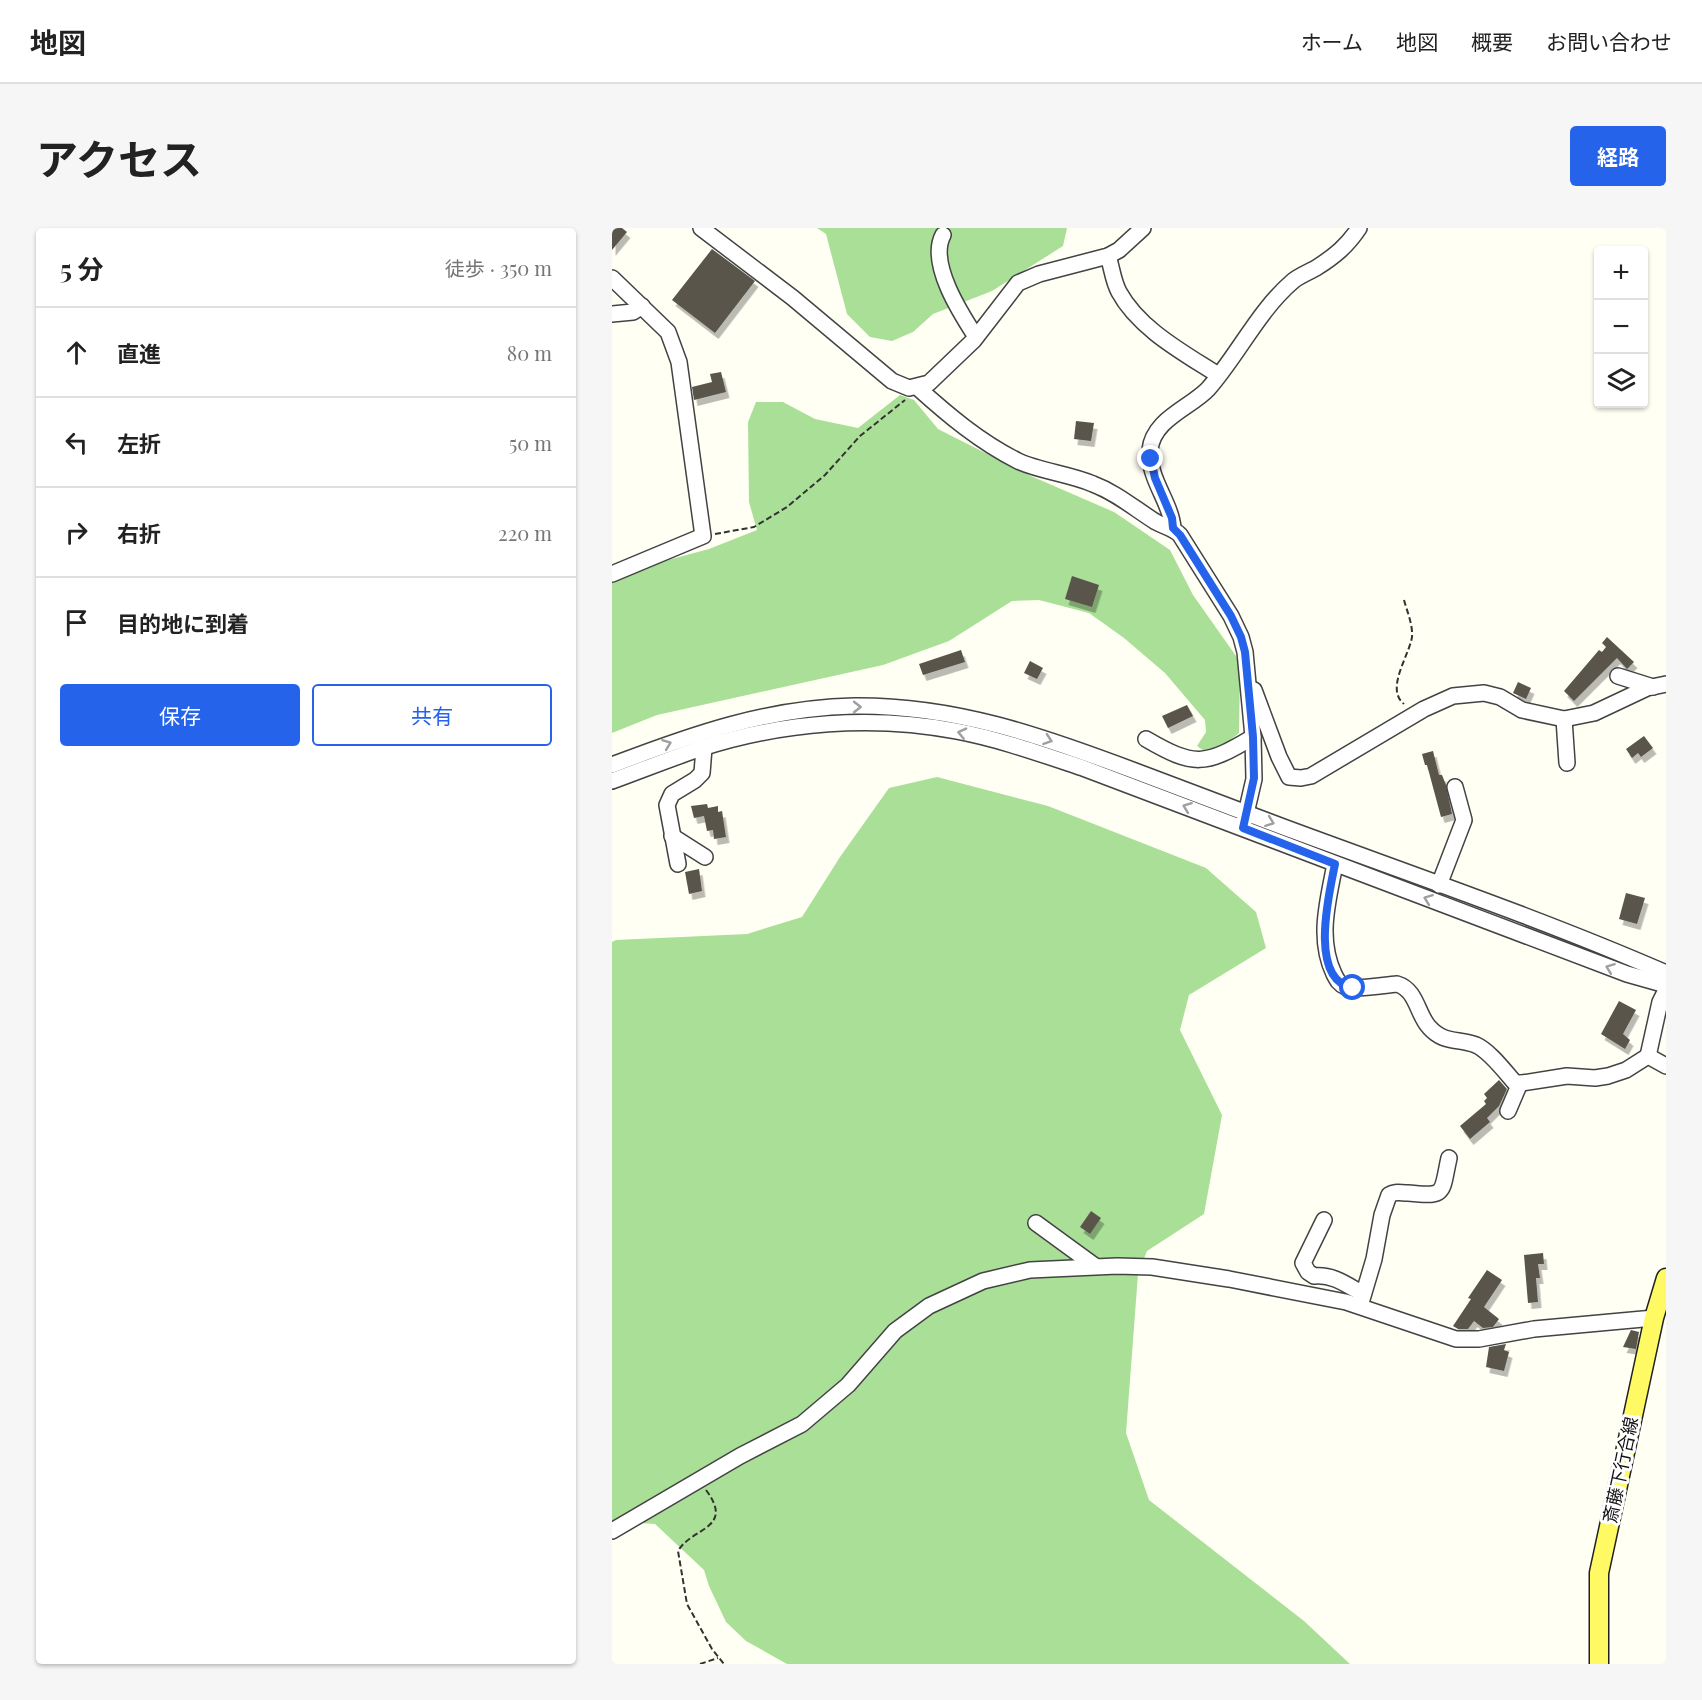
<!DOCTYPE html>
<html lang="ja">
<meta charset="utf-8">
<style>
:root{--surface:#fff;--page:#f6f6f6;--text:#222;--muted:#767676;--line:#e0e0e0;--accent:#2563eb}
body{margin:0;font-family:"Playfair Display","Noto Sans JP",serif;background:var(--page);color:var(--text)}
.controls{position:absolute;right:18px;top:18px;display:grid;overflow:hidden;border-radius:6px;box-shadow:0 2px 4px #0004}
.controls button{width:54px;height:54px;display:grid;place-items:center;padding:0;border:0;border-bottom:2px solid var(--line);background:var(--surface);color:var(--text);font:30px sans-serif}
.stop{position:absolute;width:18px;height:18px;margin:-14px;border:4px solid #2563eb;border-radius:50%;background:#fff}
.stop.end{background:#2563eb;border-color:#fff;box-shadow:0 2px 6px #0008}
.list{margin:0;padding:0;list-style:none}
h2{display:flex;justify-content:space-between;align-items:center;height:78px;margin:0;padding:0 24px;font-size:26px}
h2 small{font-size:20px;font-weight:400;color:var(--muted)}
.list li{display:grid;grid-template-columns:39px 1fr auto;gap:18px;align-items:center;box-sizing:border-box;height:90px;padding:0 24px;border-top:2px solid var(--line)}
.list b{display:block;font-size:22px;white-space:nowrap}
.list em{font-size:20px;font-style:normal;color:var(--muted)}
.actions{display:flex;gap:12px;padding:18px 24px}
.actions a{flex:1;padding:14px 0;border:2px solid var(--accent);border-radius:6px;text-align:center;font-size:21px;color:var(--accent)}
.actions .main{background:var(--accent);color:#fff}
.icon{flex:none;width:33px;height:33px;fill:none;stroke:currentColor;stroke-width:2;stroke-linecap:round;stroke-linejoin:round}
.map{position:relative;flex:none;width:1054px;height:1436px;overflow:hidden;border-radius:6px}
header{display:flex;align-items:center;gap:36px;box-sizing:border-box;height:84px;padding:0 30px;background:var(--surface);border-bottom:2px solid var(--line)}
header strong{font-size:28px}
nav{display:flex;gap:33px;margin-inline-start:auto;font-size:21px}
.intro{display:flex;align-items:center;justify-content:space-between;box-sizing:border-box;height:144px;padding:0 36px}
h1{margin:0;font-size:42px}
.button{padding:15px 27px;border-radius:6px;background:var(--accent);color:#fff;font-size:21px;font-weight:700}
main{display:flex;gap:36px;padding:0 36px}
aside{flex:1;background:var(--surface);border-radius:6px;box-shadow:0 2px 4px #0004}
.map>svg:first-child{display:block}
.forest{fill:#aadf98}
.building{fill:#5a544c;filter:url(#shadow)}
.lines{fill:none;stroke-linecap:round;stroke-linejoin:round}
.minor-casing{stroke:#434343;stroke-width:18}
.major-casing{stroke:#212121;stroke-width:21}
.path{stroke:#323232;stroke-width:2;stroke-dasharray:6 3;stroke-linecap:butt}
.minor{stroke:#fff;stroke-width:15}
.major{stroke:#fff964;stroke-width:18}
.oneway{stroke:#9f9f9f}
.route{stroke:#2563eb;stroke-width:8}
.labels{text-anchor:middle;stroke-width:6;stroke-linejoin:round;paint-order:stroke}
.street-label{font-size:18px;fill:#101010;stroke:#fff}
</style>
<header>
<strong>地図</strong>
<nav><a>ホーム</a><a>地図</a><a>概要</a><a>お問い合わせ</a></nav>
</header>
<div class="intro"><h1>アクセス</h1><a class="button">経路</a></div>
<main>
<aside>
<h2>5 分<small>徒歩 · 350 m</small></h2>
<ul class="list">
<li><svg class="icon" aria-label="ahead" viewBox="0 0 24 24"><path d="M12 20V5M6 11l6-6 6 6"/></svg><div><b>直進</b></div><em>80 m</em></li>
<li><svg class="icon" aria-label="left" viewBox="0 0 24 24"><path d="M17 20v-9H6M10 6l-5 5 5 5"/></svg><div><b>左折</b></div><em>50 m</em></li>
<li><svg class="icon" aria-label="right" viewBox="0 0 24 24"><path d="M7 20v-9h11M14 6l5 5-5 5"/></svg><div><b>右折</b></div><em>220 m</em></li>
<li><svg class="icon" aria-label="arrive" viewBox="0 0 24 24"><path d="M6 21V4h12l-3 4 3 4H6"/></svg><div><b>目的地に到着</b></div></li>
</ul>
<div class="actions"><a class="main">保存</a><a>共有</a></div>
</aside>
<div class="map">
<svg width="1054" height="1436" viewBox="0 0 1054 1436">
<defs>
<filter id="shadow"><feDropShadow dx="3.5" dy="6" stdDeviation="0" flood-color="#0004"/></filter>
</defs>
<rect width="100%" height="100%" fill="#fffff4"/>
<!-- forest -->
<g class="forest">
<polygon points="205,0 455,0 451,18 380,63 321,86 301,104 280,113 258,109 235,86 214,6"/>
<polygon points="288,167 302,172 326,201 419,248 502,284 558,322 581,367 624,428 628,440 627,505 612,517 592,523 585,518 594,504 593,492 553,445 512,410 477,385 427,372 400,373 337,413 271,437 45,487 0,505 0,347 97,321 145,302 137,274 136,194 144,174 171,174 203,191 246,200"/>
<polygon points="325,549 436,578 594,640 644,684 654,720 577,767 568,802 610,887 592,986 535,1023 526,1046 514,1205 537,1272 692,1393 738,1436 175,1436 134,1413 114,1394 97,1358 92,1342 43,1296 0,1293 0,714 4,712 135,706 190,689 228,629 277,560"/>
</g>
<!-- building -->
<g class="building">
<polygon points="0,0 10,0 15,4 0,22"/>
<polygon points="100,21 143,53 103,105 60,72"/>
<polygon points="109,144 114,164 82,172 80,159 100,154 98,146"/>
<polygon points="464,193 482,195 479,213 462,211"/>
<polygon points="460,348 487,357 480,379 453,371"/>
<polygon points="995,409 1022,434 1015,441 1005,430 962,473 952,463 987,422 990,424 994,419 990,415"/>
<polygon points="349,422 353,434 311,447 307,436"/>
<polygon points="418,433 431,440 425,451 412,445"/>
<polygon points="906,454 919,460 914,471 901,465"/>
<polygon points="575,477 581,488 556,500 550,488"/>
<polygon points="1032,508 1041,520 1029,529 1026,525 1020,530 1014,521"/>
<polygon points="821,523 827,547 830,547 834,557 840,586 829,589 815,537 813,537 810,526"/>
<polygon points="95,576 96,580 106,578 106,584 110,583 114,609 102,611 101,602 95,603 92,588 82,590 79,578"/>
<polygon points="87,641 90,663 77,666 73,644"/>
<polygon points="1014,665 1033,670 1025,696 1007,691"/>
<polygon points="1007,773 1024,782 1011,806 1018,812 1013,821 989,806"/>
<polygon points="887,852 895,861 887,878 875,890 878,894 858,911 848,898 874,876 872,873 875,870 872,866"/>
<polygon points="479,983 489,990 478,1006 468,999"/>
<polygon points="931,1025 932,1036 926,1036 928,1050 924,1050 926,1074 916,1075 912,1027"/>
<polygon points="875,1042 890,1052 872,1079 887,1091 881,1099 871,1100 862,1093 856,1101 846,1101 841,1098 859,1071 856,1070"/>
<polygon points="1019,1102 1027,1104 1024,1121 1011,1119"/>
<polygon points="894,1116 892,1122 897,1124 892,1143 874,1139 877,1119"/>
</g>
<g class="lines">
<!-- minor casing -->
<g class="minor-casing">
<g id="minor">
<polyline points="89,0 181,70 280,153 297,160 317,155 362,112 406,55 427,46 496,28 507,22 531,0"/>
<path d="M331 7C316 35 349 86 364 109"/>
<path d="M496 28C500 40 501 53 507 64 527 101 572 125 606 147"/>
<polyline points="0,50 56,104 67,134 91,308 0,346"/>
<polyline points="0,86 21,84 30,78"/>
<path d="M305 159C336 187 368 214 406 233 427 243 458 246 481 256 505 265 523 281 544 294 553 299 561 300 568 307L619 388 629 409 633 424 641 509 642 551 632 594"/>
<path d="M561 300C559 274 536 251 538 222 541 191 578 180 596 161 626 127 646 83 681 53 687 48 697 44 704 40 723 28 735 18 747 0"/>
<polyline points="1006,448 1041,459"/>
<polyline points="642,462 667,529 677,549 689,550 699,548 812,481 841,468 872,465 888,469 910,482 952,491 982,485 1035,460 1054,456"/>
<polyline points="952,491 955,535"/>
<path d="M534 511C582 539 593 538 641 509"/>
<path d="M0 537C81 506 155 480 242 478 343 477 430 508 523 543 573 562 623 581 674 600 801 647 930 691 1054 745"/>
<path d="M0 553C30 542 60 530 90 520 171 494 261 487 344 503 387 511 429 526 471 540L1015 746 1054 757"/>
<polyline points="60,608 93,629"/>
<polyline points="66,636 55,577 60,566 83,552 90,545 92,520"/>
<path d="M723 636C716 673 705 710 722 746 725 752 727 756 734 759 744 762 772 757 785 756 805 762 805 786 817 799 832 816 846 810 864 817 878 823 894 845 904 856L955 848 983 850 996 848 1014 842 1036 828 1054 838"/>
<polyline points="827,657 852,592 843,559"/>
<polyline points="1036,828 1048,774 1054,762"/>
<polyline points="896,883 908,855"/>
<path d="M712 992 691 1035 696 1044 702 1048C721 1046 735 1057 751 1066"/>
<polyline points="424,995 483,1038"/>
<path d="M748 1078 762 1031 770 987 777 967C783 963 788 965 796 965 835 969 829 966 837 930"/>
<polyline points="0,1303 128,1228 190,1196 236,1157 283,1103 317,1078 371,1053 418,1042 505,1038 540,1039 617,1051 734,1074 844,1111 867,1111 922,1101 1042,1090"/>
</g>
</g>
<!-- major casing -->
<g class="major-casing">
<polyline id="major" points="987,1436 987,1345 1042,1090 1054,1050"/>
</g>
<!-- path -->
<g class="path">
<polyline points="103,306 142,299 175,279 213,247 248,208 293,172"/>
<path d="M792 372C795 383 801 397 800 409 797 428 773 461 792 476"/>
<path d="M94 1262C123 1301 80 1299 66 1323L75 1376 100 1421 112 1436"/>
<polyline points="88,1436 106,1430"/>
</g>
<!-- minor -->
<use href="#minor" class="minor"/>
<!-- major -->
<use href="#major" class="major"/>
</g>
<!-- one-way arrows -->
<defs><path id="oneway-chevron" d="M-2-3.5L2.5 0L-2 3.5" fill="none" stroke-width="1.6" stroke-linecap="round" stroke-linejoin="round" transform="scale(1.5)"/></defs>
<g class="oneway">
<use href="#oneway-chevron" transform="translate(245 479)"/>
<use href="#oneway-chevron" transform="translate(350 505) rotate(-167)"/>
<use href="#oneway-chevron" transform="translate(436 512) rotate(19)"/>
<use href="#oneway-chevron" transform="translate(55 516) rotate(-21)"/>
<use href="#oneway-chevron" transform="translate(575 579) rotate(-159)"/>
<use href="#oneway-chevron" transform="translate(658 594) rotate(21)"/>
<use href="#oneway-chevron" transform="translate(816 671) rotate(-159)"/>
<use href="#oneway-chevron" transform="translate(998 740) rotate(-159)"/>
</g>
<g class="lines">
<!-- route -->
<path class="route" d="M539 231 543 250 560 290 561 300 568 307 619 388 629 409 633 424 641 509 642 550 631 600 723 636C717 666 696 752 741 760"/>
</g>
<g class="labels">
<!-- street labels -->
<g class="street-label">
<text transform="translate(1009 1242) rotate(-78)" y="6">斎藤下行合線</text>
</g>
</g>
</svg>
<div class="controls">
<button>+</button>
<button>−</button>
<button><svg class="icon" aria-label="layers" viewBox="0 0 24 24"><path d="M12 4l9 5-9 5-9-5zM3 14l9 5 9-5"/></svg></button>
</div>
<div class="stop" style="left:741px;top:760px"></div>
<div class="stop end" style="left:539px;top:231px"></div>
</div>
</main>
